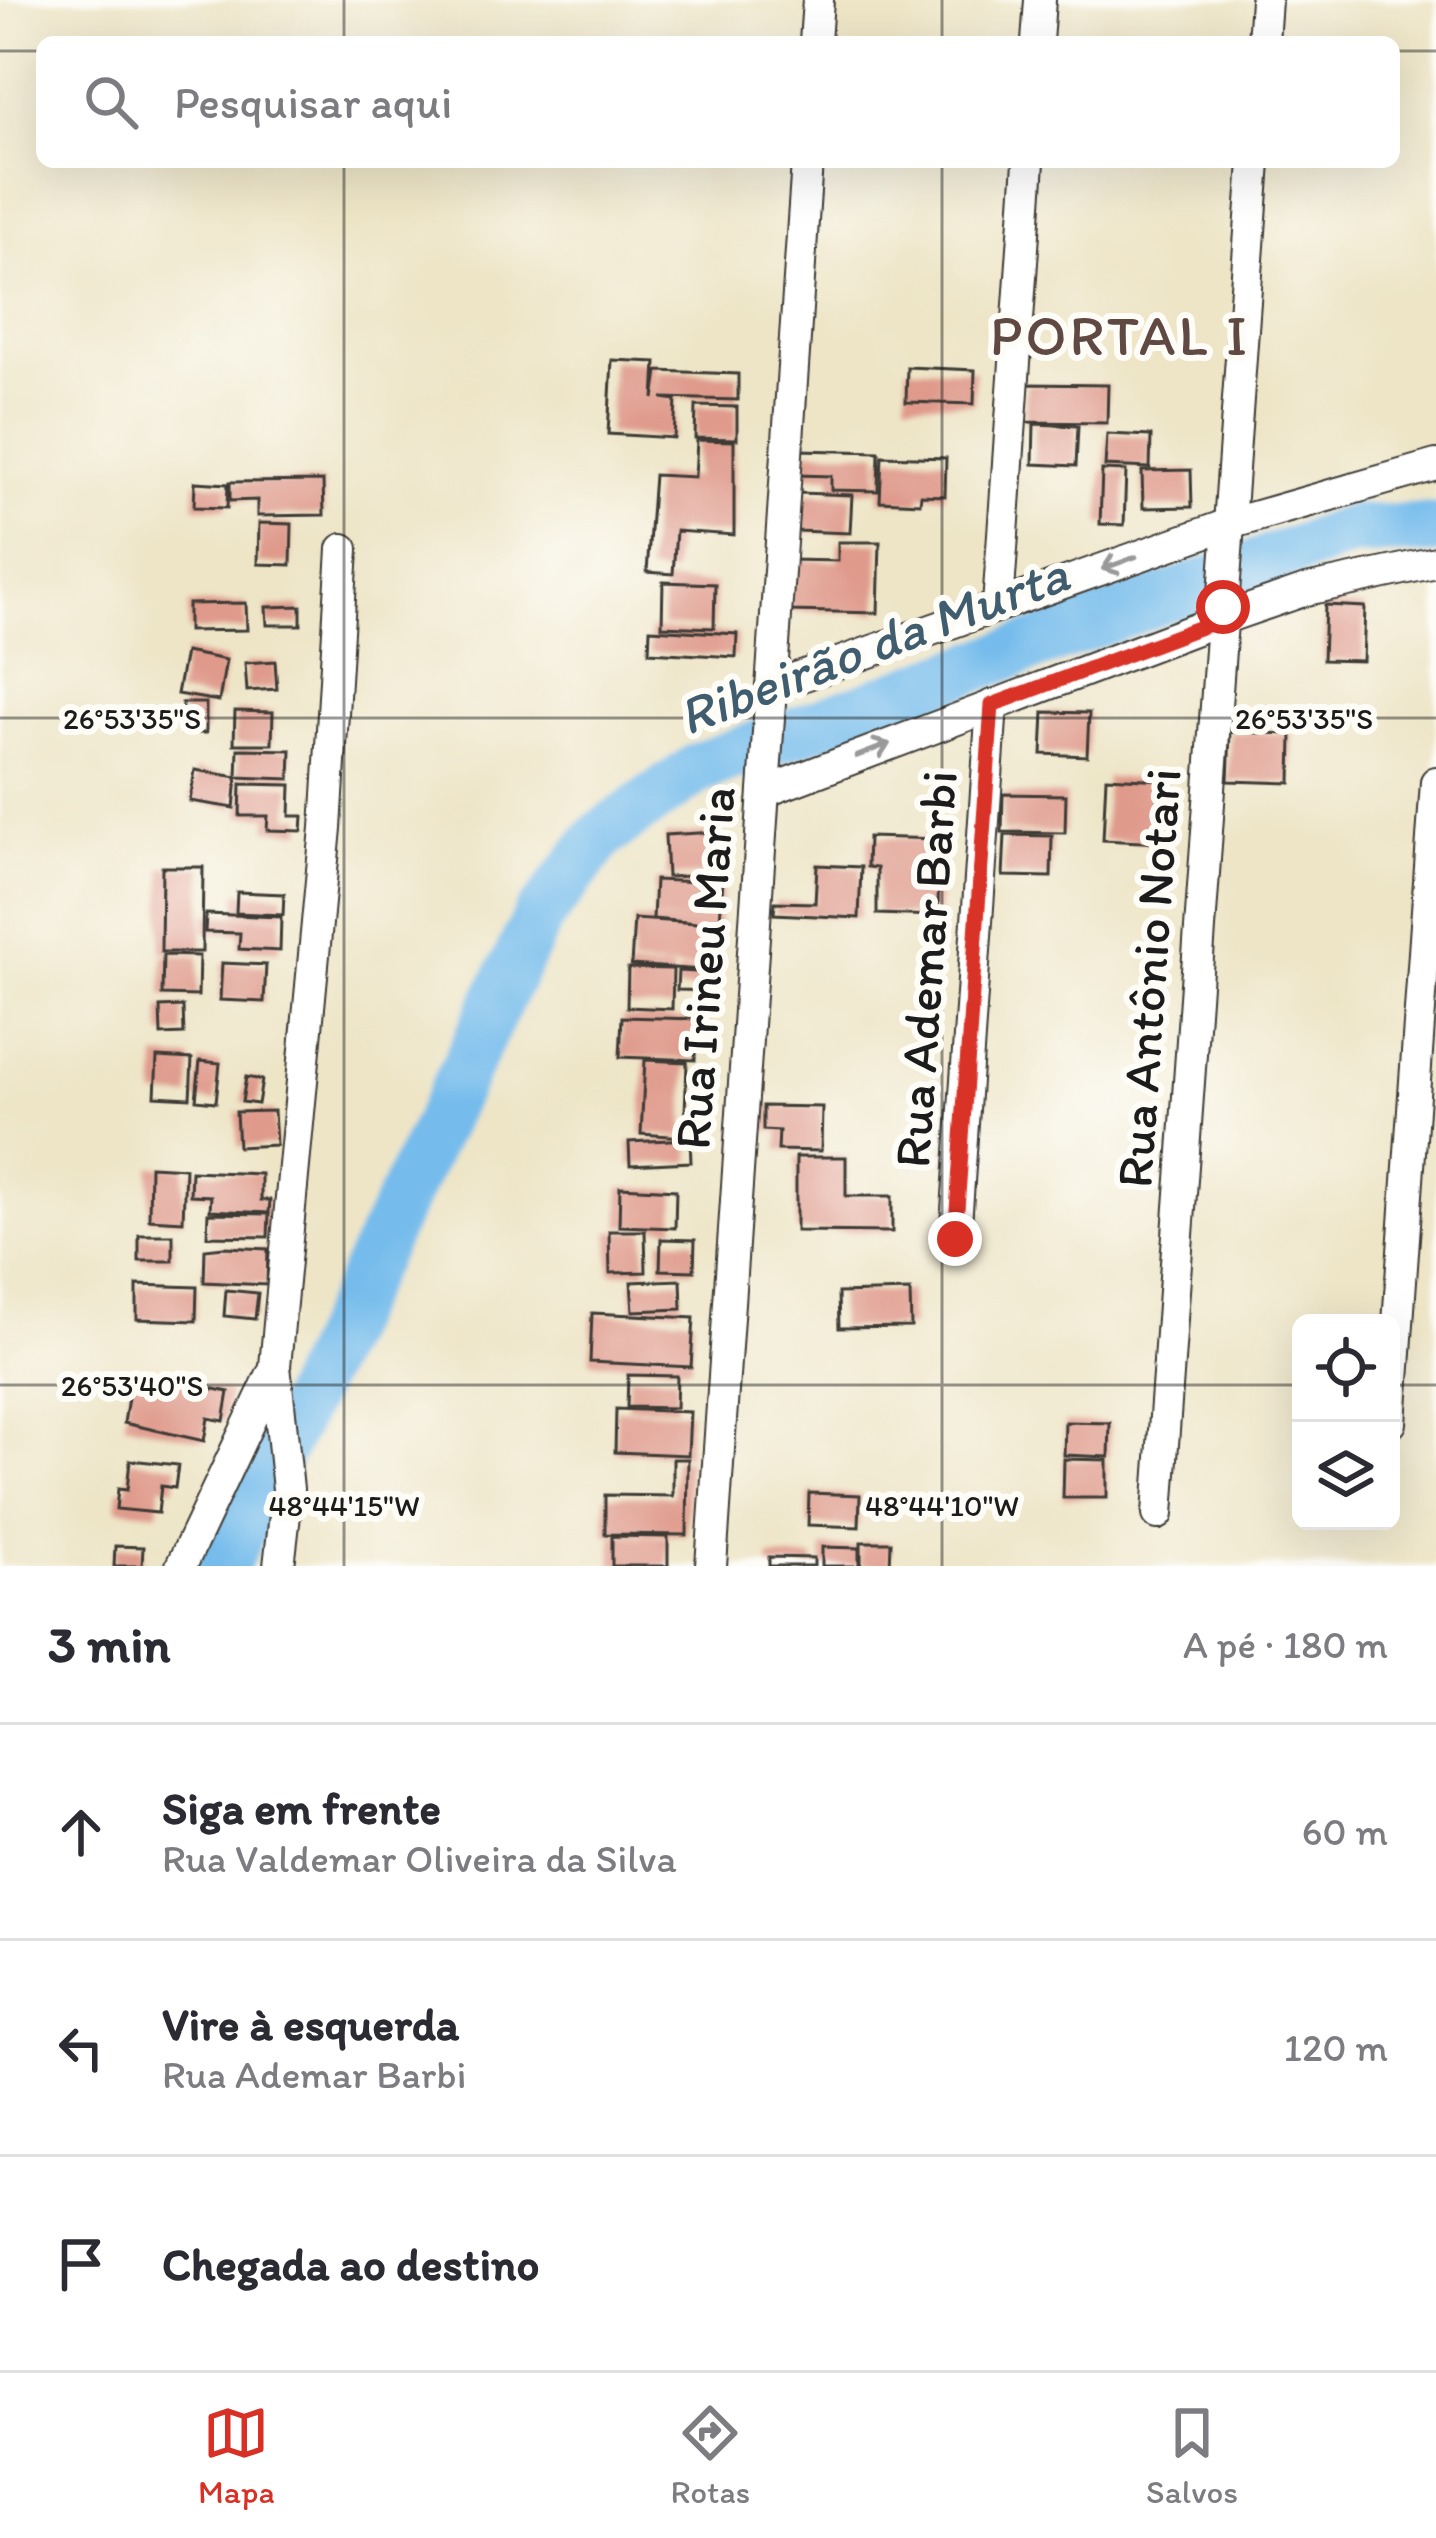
<!DOCTYPE html>
<html lang="pt">
<meta charset="utf-8">
<style>
:root{--surface:#fff;--page:#f2f2f3;--text:#2b2b33;--muted:#7c7c81;--line:#e1e1e2;--accent:#d93025}
body{margin:0;font-family:Itim,sans-serif;background:var(--page);color:var(--text)}
.controls{position:absolute;right:36px;bottom:36px;display:grid;overflow:hidden;border-radius:18px;box-shadow:0 12px 48px #0002}
.controls button{width:108px;height:108px;display:grid;place-items:center;padding:0;border:0;border-bottom:3px solid var(--line);background:var(--surface);color:var(--text);font:60px sans-serif}
.stop{position:absolute;width:36px;height:36px;margin:-27px;border:9px solid #d93025;border-radius:50%;background:#fff}
.stop.end{background:#d93025;border-color:#fff;box-shadow:0 3px 12px #0008}
.list{margin:0;padding:0;list-style:none}
h2{display:flex;justify-content:space-between;align-items:center;height:156px;margin:0;padding:0 48px;font-size:51px}
h2 small{font-size:39px;font-weight:400;color:var(--muted)}
.list li{display:grid;grid-template-columns:78px 1fr auto;gap:36px;align-items:center;box-sizing:border-box;height:216px;padding:0 48px;border-top:3px solid var(--line)}
.list b{display:block;font-size:45px;white-space:nowrap}
.list p{margin:0;font-size:39px;white-space:nowrap;color:var(--muted)}
.list em{font-size:39px;font-style:normal;color:var(--muted)}
.icon{flex:none;width:66px;height:66px;fill:none;stroke:currentColor;stroke-width:2;stroke-linecap:round;stroke-linejoin:round}
.map{position:relative;flex:none;width:1436px;height:1566px;overflow:hidden}
.search{position:absolute;background:var(--surface);box-shadow:0 12px 48px #0002;left:36px;right:36px;top:36px;height:132px;display:flex;align-items:center;gap:30px;box-sizing:border-box;padding:0 42px;border-radius:18px;color:var(--muted);font-size:45px}
.sheet{height:804px;background:var(--surface)}
nav{display:flex;justify-content:space-around;align-items:center;box-sizing:border-box;height:168px;border-top:3px solid var(--line);background:var(--surface);font-size:33px;color:var(--muted)}
nav a{display:grid;justify-items:center;gap:6px}
nav .on{color:var(--accent)}
.map>svg:first-child{display:block}
.lines{fill:none;stroke-linecap:round;stroke-linejoin:round}
.river{stroke:#75bcec;stroke-width:51}
.building{fill:#df9a8b}
.street-casing{stroke:#3c3a36;stroke-width:34}
.street{stroke:#fff;stroke-width:30}
.oneway{stroke:#999}
.route{stroke:#d93025;stroke-width:15}
.ticks{fill:none;stroke:#1c1c1c;stroke-width:3;stroke-opacity:0.45}
.labels{text-anchor:middle;stroke-width:12;stroke-linejoin:round;paint-order:stroke}
.street-label{font-size:51px;fill:#1c1c1c;stroke:#fdfcf7}
.water-label{font-size:54px;font-style:italic;fill:#405c6f;stroke:#fdfcf7}
.quarter-label{font-size:57px;letter-spacing:3px;fill:#604843;stroke:#fdfcf7}
.ticks-label{font-size:30px;text-anchor:middle;fill:#1c1c1c;stroke:#fdfcf7;stroke-width:12;stroke-linejoin:round;paint-order:stroke}
</style>
<div class="map">
<svg width="1436" height="1566" viewBox="0 0 1436 1566">
<rect width="100%" height="100%" fill="#fdfcf7"/>
<filter id="ink" filterUnits="userSpaceOnUse"><feTurbulence type="fractalNoise" baseFrequency=".00833" numOctaves="2"/><feDisplacementMap in="SourceGraphic" scale="24" xChannelSelector="R" yChannelSelector="G"/><feConvolveMatrix kernelMatrix="1 2 1 2 8 2 1 2 1" color-interpolation-filters="sRGB"/></filter>
<filter id="wash" filterUnits="userSpaceOnUse"><feTurbulence type="fractalNoise" baseFrequency=".004" numOctaves="4" result="noise"/><feDisplacementMap in="SourceGraphic" scale="48" xChannelSelector="R" yChannelSelector="G"/><feGaussianBlur stdDeviation="2.7" result="paint"/><feColorMatrix in="noise" values="0 0 0 0 0 0 0 0 0 0 0 0 0 0 0 0 0 1.4 0 .05"/><feComposite in="paint" operator="in"/></filter>
<g filter="url(#wash)">
<rect width="100%" height="100%" fill="#eee5c7"/>
<g class="lines">
<!-- river -->
<polyline class="river" points="223,1566 538,918 601,836 700,767 1352,530 1436,529"/>
</g>
<g id="blocks">
<!-- building -->
<g class="building">
<polygon points="612,360 656,362 654,399 658,371 738,374 738,400 662,398 676,400 674,438 608,434"/>
<polygon points="907,367 975,370 974,404 906,402"/>
<polygon points="1026,384 1108,385 1107,423 1025,422"/>
<polygon points="696,406 737,407 737,439 695,438"/>
<polygon points="1034,424 1078,426 1076,466 1033,464"/>
<polygon points="1107,434 1151,436 1150,468 1105,466"/>
<polygon points="697,440 734,441 734,535 676,531 673,574 647,572 654,475 695,477"/>
<polygon points="798,450 879,452 878,491 831,490 831,476 797,475"/>
<polygon points="882,456 946,458 945,496 921,495 920,503 880,501"/>
<polygon points="1102,470 1126,471 1124,525 1100,524"/>
<polygon points="1191,470 1192,507 1143,508 1142,471"/>
<polygon points="323,481 324,515 257,516 257,500 230,501 230,482"/>
<polygon points="195,482 228,484 227,508 194,507"/>
<polygon points="799,493 852,495 850,533 797,531"/>
<polygon points="259,523 292,524 291,565 258,564"/>
<polygon points="838,542 880,542 878,613 790,611 791,560 838,561"/>
<polygon points="663,582 715,584 714,628 662,626"/>
<polygon points="246,603 247,630 188,631 188,604"/>
<polygon points="1325,605 1365,607 1363,661 1323,660"/>
<polygon points="301,606 301,625 267,625 266,607"/>
<polygon points="650,629 737,634 736,657 649,652"/>
<polygon points="185,652 226,660 219,701 177,694"/>
<polygon points="275,661 277,689 247,691 245,663"/>
<rect x="182" y="703" width="24" height="30"/>
<polygon points="235,711 273,712 272,744 234,744"/>
<polygon points="1044,712 1089,713 1087,756 1042,754"/>
<polygon points="1230,732 1292,734 1291,783 1228,781"/>
<polygon points="238,749 291,750 290,779 237,777 234,808 190,801 195,770 237,777"/>
<polygon points="1106,777 1163,780 1160,843 1103,840"/>
<polygon points="241,784 291,785 290,816 303,816 302,831 267,830 268,816 240,816"/>
<polygon points="1003,794 1066,795 1065,833 1002,832"/>
<polygon points="715,832 716,875 667,877 665,835"/>
<polygon points="1005,835 1052,836 1051,877 1003,876"/>
<polygon points="868,837 939,839 938,916 877,914 877,868 867,867"/>
<polygon points="817,865 861,867 859,918 774,914 775,902 815,903"/>
<polygon points="162,867 203,867 202,952 161,952"/>
<polygon points="701,879 723,880 716,971 631,965 634,919 698,923 653,919 655,880 699,882 699,901"/>
<polygon points="237,892 284,894 283,915 236,913"/>
<polygon points="206,914 281,917 280,951 239,949 240,933 205,932"/>
<polygon points="163,955 199,956 198,996 162,995"/>
<polygon points="222,963 266,965 264,1002 220,1000"/>
<polygon points="628,968 673,969 672,1009 627,1007"/>
<polygon points="678,971 715,973 715,991 677,990"/>
<polygon points="183,1006 184,1034 161,1035 160,1007"/>
<polygon points="622,1017 696,1019 695,1060 620,1057"/>
<polygon points="157,1057 192,1059 190,1098 155,1096"/>
<polygon points="645,1060 687,1062 684,1137 641,1134"/>
<polygon points="200,1061 220,1063 216,1102 196,1100"/>
<polygon points="246,1077 262,1080 258,1104 242,1102"/>
<polygon points="763,1106 822,1107 821,1151 778,1150 779,1131 763,1130"/>
<polygon points="274,1111 276,1145 238,1147 236,1112"/>
<polygon points="690,1139 691,1162 630,1165 629,1142"/>
<polygon points="796,1157 846,1157 846,1196 892,1196 892,1232 796,1231"/>
<polygon points="150,1166 185,1168 183,1221 149,1219"/>
<polygon points="191,1171 261,1174 261,1200 270,1200 269,1213 210,1210 211,1196 190,1195"/>
<polygon points="620,1187 676,1190 675,1228 619,1226"/>
<polygon points="208,1213 269,1214 268,1237 207,1236"/>
<polygon points="609,1231 645,1231 646,1272 610,1273"/>
<rect x="139" y="1235" width="34" height="26"/>
<polygon points="661,1239 695,1240 694,1271 660,1270"/>
<polygon points="224,1247 268,1249 267,1285 204,1282 205,1249"/>
<polygon points="681,1280 682,1309 633,1311 631,1282"/>
<polygon points="137,1285 197,1287 196,1321 137,1319"/>
<polygon points="226,1290 258,1293 255,1319 224,1316"/>
<polygon points="910,1291 911,1327 839,1328 838,1293"/>
<polygon points="592,1313 694,1318 691,1367 590,1362"/>
<polygon points="132,1372 229,1392 224,1421 208,1418 204,1441 124,1423"/>
<polygon points="628,1375 677,1376 676,1408 627,1407"/>
<polygon points="616,1409 690,1412 688,1455 615,1452"/>
<polygon points="1065,1422 1110,1423 1109,1457 1064,1455"/>
<polygon points="673,1459 688,1459 687,1535 605,1534 605,1495 673,1496"/>
<polygon points="1064,1459 1107,1460 1107,1498 1063,1498"/>
<polygon points="130,1460 178,1465 175,1488 161,1486 158,1513 116,1509 118,1489 127,1490"/>
<polygon points="809,1493 860,1495 859,1527 808,1525"/>
<polygon points="612,1536 668,1537 668,1566 612,1566"/>
<polygon points="861,1542 891,1542 890,1566 861,1566"/>
<polygon points="115,1546 143,1547 142,1566 114,1566"/>
<polygon points="822,1547 859,1548 859,1566 822,1566"/>
<polygon points="769,1557 814,1558 814,1566 769,1566"/>
</g>
</g>
</g>
<g filter="url(#ink)">
<use href="#blocks" fill-opacity="0" stroke="#3c3a36" stroke-width="3"/>
<g class="lines">
<!-- street casing -->
<g class="street-casing">
<g id="street">
<polyline points="815,42 818,0"/>
<polyline points="1037,42 1040,0"/>
<polyline points="1263,42 1266,0"/>
<polyline points="998,606 1029,162"/>
<polyline points="771,687 1229,524 1436,465"/>
<polyline points="764,792 1222,619 1306,590 1436,562"/>
<polyline points="955,1239 992,705"/>
<polyline points="1391,1423 1436,782"/>
<polyline points="1158,1514 1255,162"/>
<polyline points="181,1566 271,1376"/>
<polyline points="279,1566 288,1489 275,1366 326,828 343,549"/>
<polyline points="711,1566 807,162"/>
</g>
</g>
<!-- street -->
<use href="#street" class="street"/>
</g>
<!-- one-way arrows -->
<defs><path id="oneway-shaft" d="M-6 0H5M1.5-3L5.5 0L1.5 3" fill="none" stroke-width="1.6" stroke-linecap="round" stroke-linejoin="round" transform="scale(3)"/></defs>
<g class="oneway">
<use href="#oneway-shaft" transform="translate(1119 563) rotate(160)"/>
<use href="#oneway-shaft" transform="translate(873 750) rotate(-21)"/>
</g>
</g>
<g class="lines" filter="url(#ink)">
<!-- route -->
<polyline class="route" points="955,1239 992,705 1222,619 1223,607"/>
</g>
<!-- ticks -->
<path class="ticks" d="M344 0V42M942 0V42M0 51H42M1394 51H1436M344 162V1566M942 162V1566M0 718H1436M0 1385H1301M1391 1385H1436"/>
<g class="labels">
<!-- street labels -->
<g class="street-label">
<text transform="translate(704 968) rotate(-86)" y="18">Rua Irineu Maria</text>
<text transform="translate(925 969) rotate(-86)" y="18">Rua Ademar Barbi</text>
<text transform="translate(1148 978) rotate(-86)" y="18">Rua Antônio Notari</text>
</g>
<!-- water labels -->
<g class="water-label">
<text transform="translate(873 644) rotate(-21)" y="19">Ribeirão da Murta</text>
</g>
<!-- quarter labels -->
<g class="quarter-label">
<text x="1120" y="355">PORTAL I</text>
</g>
</g>
<g class="ticks-label">
<text x="132" y="729">26°53'35"S</text>
<text x="1304" y="729">26°53'35"S</text>
<text x="132" y="1396">26°53'40"S</text>
<text x="344" y="1516">48°44'15"W</text>
<text x="942" y="1516">48°44'10"W</text>
</g>
</svg>
<div class="controls">
<button><svg class="icon" aria-label="locate" viewBox="0 0 24 24"><circle cx="12" cy="12" r="6"/><path d="M12 2v4M12 18v4M2 12h4M18 12h4"/></svg></button>
<button><svg class="icon" aria-label="layers" viewBox="0 0 24 24"><path d="M12 4l9 5-9 5-9-5zM3 14l9 5 9-5"/></svg></button>
</div>
<div class="stop" style="left:1223px;top:607px"></div>
<div class="stop end" style="left:955px;top:1239px"></div>
<div class="search"><svg class="icon" aria-label="search" viewBox="0 0 24 24"><circle cx="10" cy="10" r="6"/><path d="M15 15l6 6"/></svg>Pesquisar aqui</div>
</div>
<section class="sheet">
<h2>3 min<small>A pé · 180 m</small></h2>
<ul class="list">
<li><svg class="icon" aria-label="ahead" viewBox="0 0 24 24"><path d="M12 20V5M6 11l6-6 6 6"/></svg><div><b>Siga em frente</b><p>Rua Valdemar Oliveira da Silva</p></div><em>60 m</em></li>
<li><svg class="icon" aria-label="left" viewBox="0 0 24 24"><path d="M17 20v-9H6M10 6l-5 5 5 5"/></svg><div><b>Vire à esquerda</b><p>Rua Ademar Barbi</p></div><em>120 m</em></li>
<li><svg class="icon" aria-label="arrive" viewBox="0 0 24 24"><path d="M6 21V4h12l-3 4 3 4H6"/></svg><div><b>Chegada ao destino</b></div></li>
</ul>
</section>
<nav>
<a class="on"><svg class="icon" aria-label="map" viewBox="0 0 24 24"><path d="M3 6l6-2 6 2 6-2v14l-6 2-6-2-6 2zM9 4v14M15 6v14"/></svg>Mapa</a>
<a><svg class="icon" aria-label="directions" viewBox="0 0 24 24"><path d="M12 3l9 9-9 9-9-9zM9 14v-3h6M13 9l2 2-2 2"/></svg>Rotas</a>
<a><svg class="icon" aria-label="saved" viewBox="0 0 24 24"><path d="M7 4h10v16l-5-4-5 4z"/></svg>Salvos</a>
</nav>
